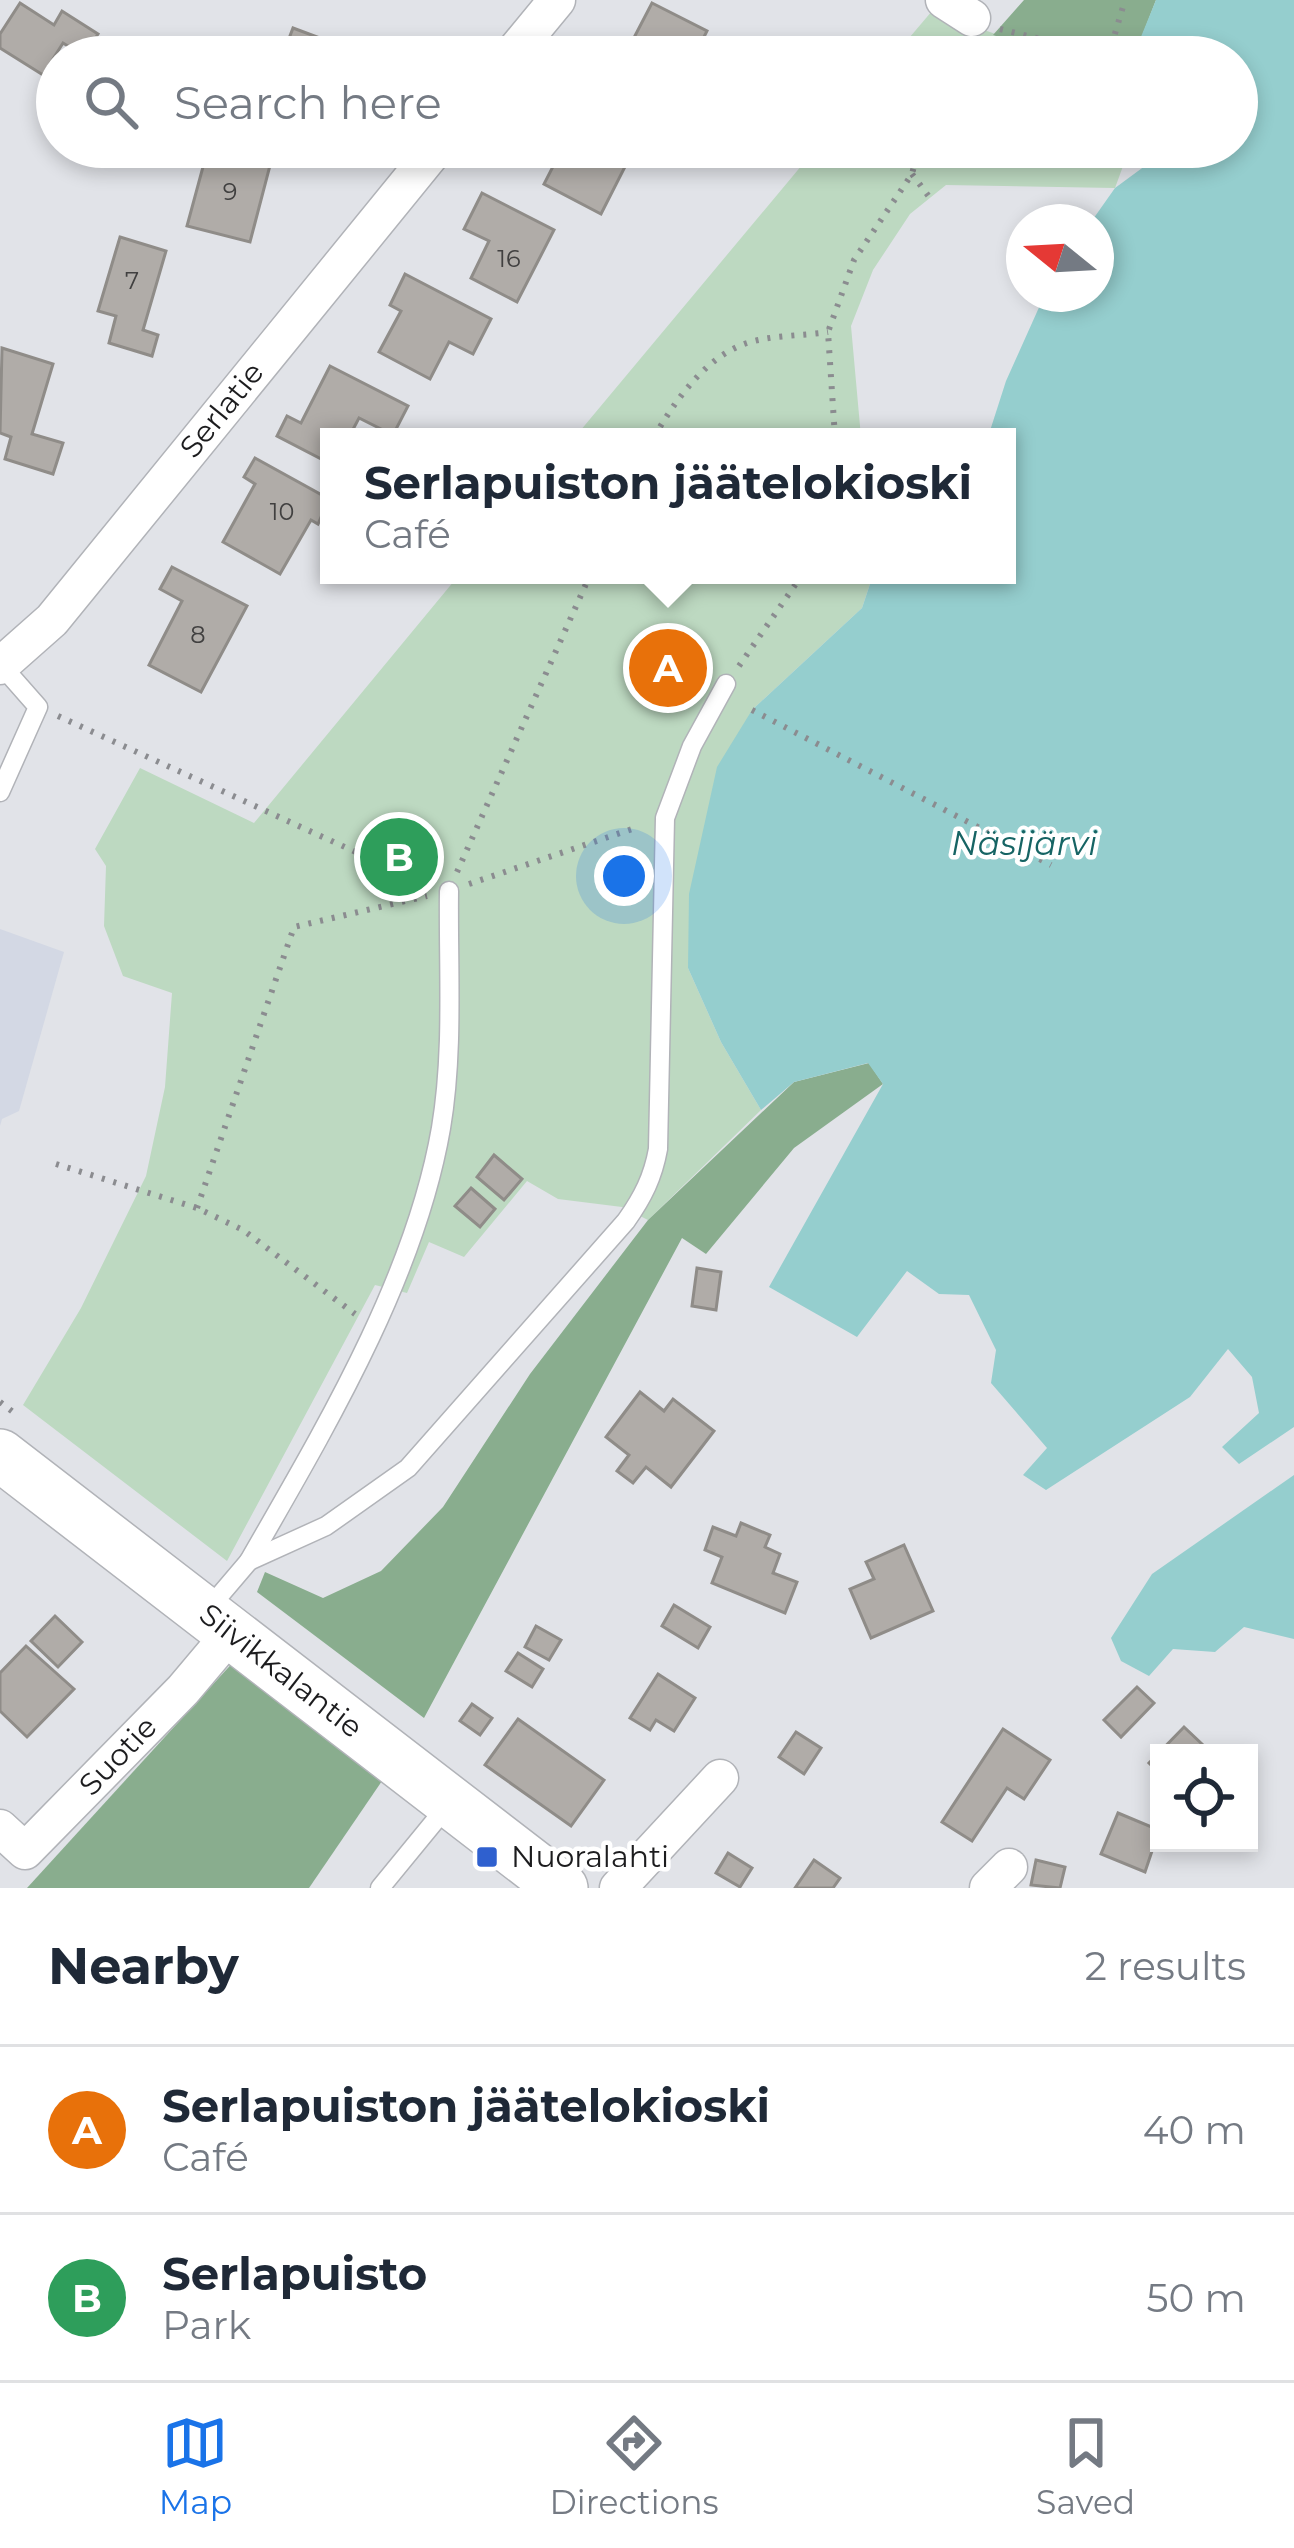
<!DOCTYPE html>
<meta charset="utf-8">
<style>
:root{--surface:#fff;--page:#f6f6f7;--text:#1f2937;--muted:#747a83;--line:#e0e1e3;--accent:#1a73e8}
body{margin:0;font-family:Montserrat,sans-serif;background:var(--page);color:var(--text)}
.controls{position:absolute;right:36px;bottom:36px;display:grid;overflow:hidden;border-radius:0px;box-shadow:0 6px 18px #0003}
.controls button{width:108px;height:108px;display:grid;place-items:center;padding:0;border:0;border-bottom:3px solid var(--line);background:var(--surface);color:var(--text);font:60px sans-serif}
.compass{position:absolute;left:1006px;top:204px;width:108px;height:108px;border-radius:50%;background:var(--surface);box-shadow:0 6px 18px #0003;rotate:288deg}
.you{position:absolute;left:624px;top:876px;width:42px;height:42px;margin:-30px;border:9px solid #fff;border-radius:50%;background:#1a73e8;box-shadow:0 0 0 18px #1a73e833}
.badge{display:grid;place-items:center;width:78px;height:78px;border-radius:50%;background:var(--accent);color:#fff;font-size:39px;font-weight:700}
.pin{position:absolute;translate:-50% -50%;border:6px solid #fff;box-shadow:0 3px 12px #0006}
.popup{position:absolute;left:320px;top:428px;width:696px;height:156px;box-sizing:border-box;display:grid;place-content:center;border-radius:0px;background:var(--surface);filter:drop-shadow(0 3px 9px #0005);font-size:39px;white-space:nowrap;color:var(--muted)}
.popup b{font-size:45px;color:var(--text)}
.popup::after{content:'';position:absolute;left:50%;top:100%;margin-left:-24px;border:24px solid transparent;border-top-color:var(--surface)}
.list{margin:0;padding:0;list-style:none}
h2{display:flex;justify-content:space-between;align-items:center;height:156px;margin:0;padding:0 48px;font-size:51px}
h2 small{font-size:39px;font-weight:400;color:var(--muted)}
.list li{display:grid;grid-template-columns:78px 1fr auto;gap:36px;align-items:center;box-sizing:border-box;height:168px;padding:0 48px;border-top:3px solid var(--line)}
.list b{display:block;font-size:45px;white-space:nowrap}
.list p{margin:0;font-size:39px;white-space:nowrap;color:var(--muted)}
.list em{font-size:39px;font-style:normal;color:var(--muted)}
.icon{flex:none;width:66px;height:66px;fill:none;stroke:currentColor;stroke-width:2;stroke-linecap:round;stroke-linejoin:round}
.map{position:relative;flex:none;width:1294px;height:1888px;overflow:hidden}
.search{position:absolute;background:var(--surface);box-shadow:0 6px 18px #0003;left:36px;right:36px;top:36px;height:132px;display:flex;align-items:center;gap:30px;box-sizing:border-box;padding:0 42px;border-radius:66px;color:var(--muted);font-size:45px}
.sheet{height:492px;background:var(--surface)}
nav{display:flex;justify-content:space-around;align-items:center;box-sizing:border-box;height:168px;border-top:3px solid var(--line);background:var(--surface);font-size:33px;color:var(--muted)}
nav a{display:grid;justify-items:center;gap:6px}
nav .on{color:var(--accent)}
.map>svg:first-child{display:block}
.built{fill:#d3d8e4}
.green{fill:#bdd9c1}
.forest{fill:#89ad8e}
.water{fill:#95cece}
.building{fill:#b0aca8;stroke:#8f8c88;stroke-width:3}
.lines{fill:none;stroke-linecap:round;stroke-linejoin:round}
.lane-casing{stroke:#b1b3b8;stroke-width:21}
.street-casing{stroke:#b1b3b8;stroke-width:39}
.secondary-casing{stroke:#b1b3b8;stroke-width:54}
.path{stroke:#8b8c90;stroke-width:6;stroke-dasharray:3 9;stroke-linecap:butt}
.lane{stroke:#fff;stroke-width:18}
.street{stroke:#fff;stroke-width:36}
.secondary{stroke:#fff;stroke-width:51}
.poi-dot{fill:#2f60cf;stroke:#fff;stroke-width:4.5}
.labels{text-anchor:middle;stroke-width:9;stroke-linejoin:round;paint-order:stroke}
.number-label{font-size:24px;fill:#414040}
.street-label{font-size:30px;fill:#1c1c1e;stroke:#fff}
.poi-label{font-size:30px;fill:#1c1c1e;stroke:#fff;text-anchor:start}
.water-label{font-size:33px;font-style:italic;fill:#166464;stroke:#fff}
</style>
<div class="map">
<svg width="1294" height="1888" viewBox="0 0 1294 1888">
<rect width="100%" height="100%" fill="#e1e3e8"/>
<!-- built -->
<polygon class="built" points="0,929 64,952 19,1111 2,1119 0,1126"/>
<!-- green -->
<g class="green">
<polygon points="932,11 1059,57 893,57"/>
<polygon points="817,147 1130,147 1115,188 946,185 910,214 873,270 851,326 861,437 575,437"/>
<polygon points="459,575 873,575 862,608 752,710 688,968 721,1042 761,1110 648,1220 622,1207 558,1199 527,1181 464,1257 429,1242 407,1293 375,1285 227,1561 23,1405 81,1308 146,1176 165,1087 172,993 123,976 104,926 106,866 95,849 140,768 254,823"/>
</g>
<!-- forest -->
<g class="forest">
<polygon points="1024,0 1156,0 1137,49 1157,57 1059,57 993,35"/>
<polygon points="869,1063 883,1084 794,1148 706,1254 682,1238 424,1718 257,1592 265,1572 323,1598 381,1571 443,1507 530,1374 648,1220 794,1082"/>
<polygon points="237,1658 384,1778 309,1888 27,1888"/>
</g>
<!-- water -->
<g class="water">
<polygon points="1156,0 1294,0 1294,1427 1239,1464 1222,1447 1259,1413 1252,1377 1228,1349 1190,1397 1046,1490 1023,1475 1047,1448 991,1383 996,1350 969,1295 939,1294 907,1271 857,1337 769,1287 883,1084 868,1063 794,1082 761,1110 721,1042 688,968 689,894 717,767 752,710 862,608 873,575 1007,575 1007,437 988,437 1006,381 1045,294 1096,294 1096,222 1091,222 1115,188 1153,160 1160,147 1237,147 1237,57 1157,57 1136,49"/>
<polygon points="1294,1475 1294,1639 1244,1627 1215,1652 1173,1649 1149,1676 1121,1661 1111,1638 1152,1574"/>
</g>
<!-- building -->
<g class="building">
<polygon points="20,3 54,25 62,11 98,34 84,56 63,43 43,75 0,48 0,34"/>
<polygon points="652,3 707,31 694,57 590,57 598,41 625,55"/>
<polygon points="293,28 339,45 334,57 282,57"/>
<polygon points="234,147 273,154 250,242 187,226 207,152 231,158"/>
<polygon points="563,147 635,147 601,214 544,184"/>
<polygon points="482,193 554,230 517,302 471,278 489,241 464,229"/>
<polygon points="120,237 166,251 143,330 158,335 152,356 109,343 116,316 98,311"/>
<polygon points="405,274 491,319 473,354 449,342 430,379 379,352 401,311 390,305"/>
<polygon points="2,348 53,364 32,434 63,443 53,474 5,459 11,437 0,433"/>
<polygon points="330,366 408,406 393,435 359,418 349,437 329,437 329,463 277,436 287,416 301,423"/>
<polygon points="255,458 329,499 318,524 311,520 280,574 223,542 255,484 244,477"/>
<polygon points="172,567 247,606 201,692 149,665 182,601 160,589"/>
<polygon points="666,655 680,661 671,682 657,676"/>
<polygon points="494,1155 522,1179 504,1200 477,1177"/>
<polygon points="471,1188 495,1209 480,1227 455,1206"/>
<polygon points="697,1268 721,1272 716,1310 692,1306"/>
<polygon points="640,1392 664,1411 673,1399 714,1431 671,1487 646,1467 633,1483 617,1471 629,1455 606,1437"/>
<polygon points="741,1523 770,1535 765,1547 780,1554 773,1573 797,1582 785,1613 712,1583 722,1557 705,1550 713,1527 736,1536"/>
<polygon points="904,1545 933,1611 871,1638 850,1589 874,1579 866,1562"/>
<polygon points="674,1605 710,1627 698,1648 662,1626"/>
<polygon points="55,1616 82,1642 58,1667 31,1641"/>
<polygon points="536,1626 561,1640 549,1660 525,1647"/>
<polygon points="26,1646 74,1689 27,1737 0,1711 0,1673"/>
<polygon points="518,1653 543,1669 532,1687 506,1671"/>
<polygon points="658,1674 695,1698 674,1731 656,1720 650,1730 630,1718"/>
<polygon points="1137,1687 1154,1703 1121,1737 1104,1720"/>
<polygon points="472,1704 492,1718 480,1735 460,1721"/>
<polygon points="518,1719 604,1780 571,1826 485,1765"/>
<polygon points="1184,1727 1203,1745 1195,1753 1159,1753 1159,1773 1149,1763"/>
<polygon points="1003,1729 1050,1760 1024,1799 1007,1788 972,1841 942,1822"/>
<polygon points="796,1732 821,1748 804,1774 779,1757"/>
<polygon points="1118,1813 1159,1830 1145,1872 1101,1854"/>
<polygon points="728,1853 752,1868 740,1887 716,1873"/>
<polygon points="814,1860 840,1878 833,1888 795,1888"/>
<polygon points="1036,1860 1065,1867 1060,1888 1031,1885"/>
</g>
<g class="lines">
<!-- lane casing -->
<g class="lane-casing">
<g id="lane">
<polyline points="0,792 38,707 1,665"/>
<path d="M249 1561C324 1430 415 1279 441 1128 454 1051 448 968 449 891"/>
<path d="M209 1608 249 1561 326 1526 408 1468 626 1221C643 1197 653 1177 658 1149L665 818 692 746 726 684"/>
<polyline points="380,1888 448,1805"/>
</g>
</g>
<!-- street casing -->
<g class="street-casing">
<g id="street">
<polyline points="944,0 972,18"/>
<polyline points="510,57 557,0"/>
<polyline points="0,666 52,620 437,147"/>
<polyline points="0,1828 25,1851 183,1690 231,1633"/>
<polyline points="618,1888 720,1778"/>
<polyline points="988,1888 1009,1867"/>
</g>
</g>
<!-- secondary casing -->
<g class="secondary-casing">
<polyline id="secondary" points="0,1455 562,1888"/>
</g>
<!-- path -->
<g class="path">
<polyline points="1000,29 1108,56"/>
<polyline points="1108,57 1125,0"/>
<polyline points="912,174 930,198"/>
<path d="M654 437C675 401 704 359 744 344 769 335 802 336 828 332"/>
<polyline points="835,437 828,332 854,260 912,174 919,147"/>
<polyline points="739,666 802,575"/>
<polyline points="752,710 1051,865"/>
<polyline points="58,716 428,885"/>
<polyline points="457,872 590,575"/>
<polyline points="469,884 638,827"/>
<polyline points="56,1164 197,1208 243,1230 355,1314"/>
<polyline points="197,1208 294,927 427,896"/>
<polyline points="0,1402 17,1415"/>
</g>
<!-- lane -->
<use href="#lane" class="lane"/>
<!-- street -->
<use href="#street" class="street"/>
<!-- secondary -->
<use href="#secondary" class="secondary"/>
</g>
<!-- markers -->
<rect class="poi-dot" x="475" y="1845" width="24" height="24" rx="6"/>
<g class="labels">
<!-- number labels -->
<g class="number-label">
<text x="230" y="200">9</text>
<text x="509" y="267">16</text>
<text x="132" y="289">7</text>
<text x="282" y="520">10</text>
<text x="198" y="643">8</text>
</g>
<!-- street labels -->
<g class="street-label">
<text transform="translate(222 410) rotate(-51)" y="10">Serlatie</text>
<text transform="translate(281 1671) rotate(38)" y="10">Siivikkalantie</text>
<text transform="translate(118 1756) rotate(-46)" y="10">Suotie</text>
</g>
<!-- poi labels -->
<g class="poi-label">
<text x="511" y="1867">Nuoralahti</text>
</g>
<!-- water labels -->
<g class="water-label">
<text x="1024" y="855">Näsijärvi</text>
</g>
</g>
</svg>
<div class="controls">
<button><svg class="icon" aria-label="locate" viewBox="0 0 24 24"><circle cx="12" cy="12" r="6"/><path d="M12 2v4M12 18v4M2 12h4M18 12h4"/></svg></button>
</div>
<svg class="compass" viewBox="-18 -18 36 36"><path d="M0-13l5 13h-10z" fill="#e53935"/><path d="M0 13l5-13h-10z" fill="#747a83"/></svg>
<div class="you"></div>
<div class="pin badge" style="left:668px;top:668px;background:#e8710a">A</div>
<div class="popup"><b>Serlapuiston jäätelokioski</b>Café</div>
<div class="pin badge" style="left:399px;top:857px;background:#2e9e5b">B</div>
<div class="search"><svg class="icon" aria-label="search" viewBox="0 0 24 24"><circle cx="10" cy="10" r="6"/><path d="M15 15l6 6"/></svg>Search here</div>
</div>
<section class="sheet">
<h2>Nearby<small>2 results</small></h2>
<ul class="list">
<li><span class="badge" style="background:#e8710a">A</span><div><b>Serlapuiston jäätelokioski</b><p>Café</p></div><em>40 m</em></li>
<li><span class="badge" style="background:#2e9e5b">B</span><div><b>Serlapuisto</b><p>Park</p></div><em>50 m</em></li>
</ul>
</section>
<nav>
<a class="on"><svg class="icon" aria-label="map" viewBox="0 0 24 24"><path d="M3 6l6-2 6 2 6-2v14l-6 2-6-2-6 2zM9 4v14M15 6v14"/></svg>Map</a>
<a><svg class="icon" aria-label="directions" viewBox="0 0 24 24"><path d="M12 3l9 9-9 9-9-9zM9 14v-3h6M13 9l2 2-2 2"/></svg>Directions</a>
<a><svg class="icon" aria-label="saved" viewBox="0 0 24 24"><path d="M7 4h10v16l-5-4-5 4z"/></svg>Saved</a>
</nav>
